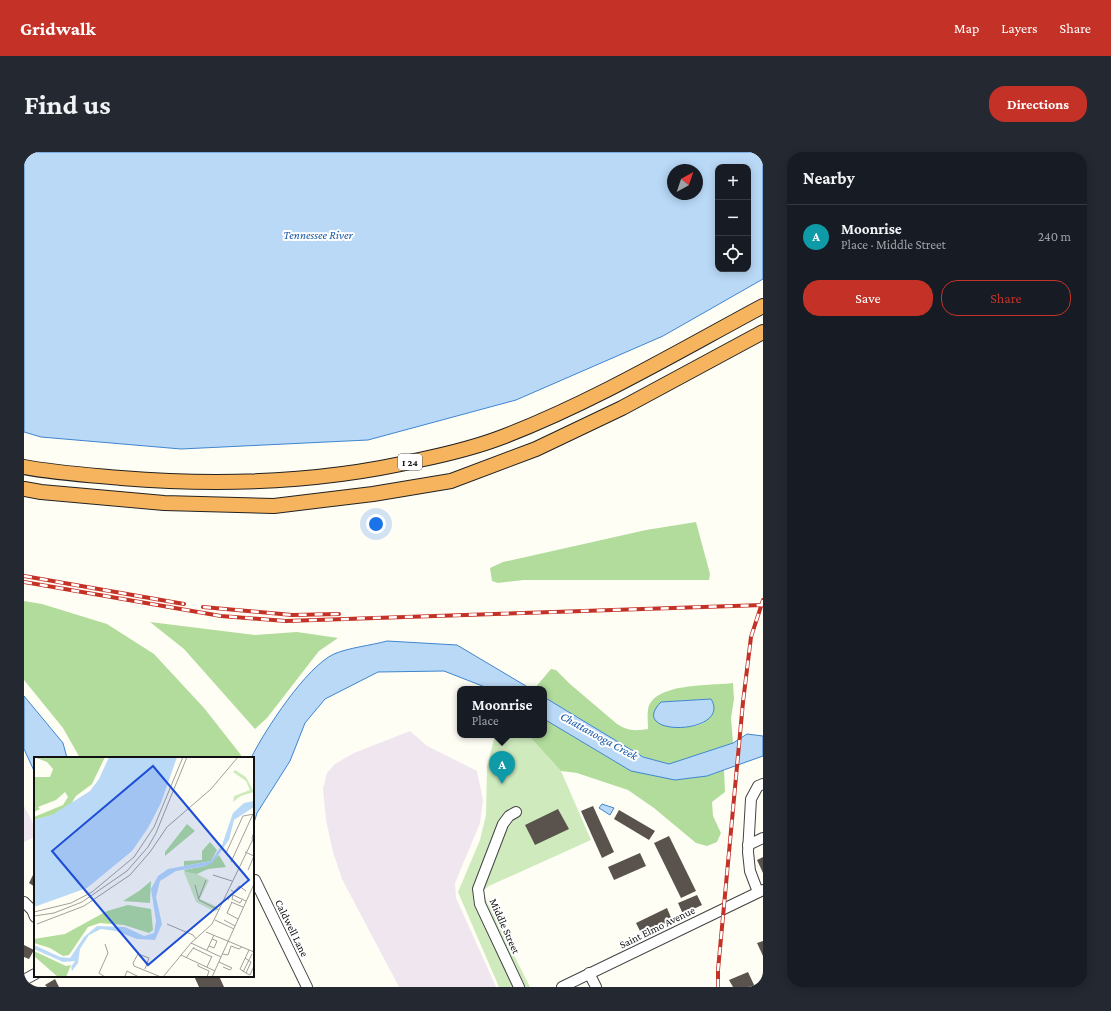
<!DOCTYPE html>
<meta charset="utf-8">
<style>
:root{--surface:#171b24;--page:#242831;--text:#f1f3f6;--muted:#9ea1a6;--line:#363941;--accent:#c43126}
body{margin:0;font-family:"Crimson Pro",serif;background:var(--page);color:var(--text)}
.controls{position:absolute;right:12px;top:12px;display:grid;overflow:hidden;border-radius:8px;box-shadow:0 2px 10px #0003}
.controls button{width:36px;height:36px;display:grid;place-items:center;padding:0;border:0;border-bottom:1px solid var(--line);background:var(--surface);color:var(--text);font:20px sans-serif}
.compass{position:absolute;left:643px;top:12px;width:36px;height:36px;border-radius:50%;background:var(--surface);box-shadow:0 2px 10px #0003;rotate:40deg}
.you{position:absolute;left:352px;top:372px;width:14px;height:14px;margin:-10px;border:3px solid #fff;border-radius:50%;background:#1a73e8;box-shadow:0 0 0 6px #1a73e833}
.badge{display:grid;place-items:center;width:26px;height:26px;border-radius:50%;background:var(--accent);color:#fff;font-size:13px;font-weight:700}
.pin{position:absolute;translate:-50% -33px;filter:drop-shadow(0 1px 2px #0008)}
.pin::after{content:'';position:absolute;top:21px;width:14px;height:12px;background:inherit;clip-path:polygon(0 0,100% 0,50% 100%)}
.popup{position:absolute;left:433px;top:534px;width:90px;height:52px;box-sizing:border-box;display:grid;place-content:center;border-radius:8px;background:var(--surface);filter:drop-shadow(0 1px 3px #0005);font-size:13px;white-space:nowrap;color:var(--muted)}
.popup b{font-size:15px;color:var(--text)}
.popup::after{content:'';position:absolute;left:50%;top:100%;margin-left:-8px;border:8px solid transparent;border-top-color:var(--surface)}
.list{margin:0;padding:0;list-style:none}
h2{display:flex;justify-content:space-between;align-items:center;height:52px;margin:0;padding:0 16px;font-size:17px}
h2 small{font-size:13px;font-weight:400;color:var(--muted)}
.list li{display:grid;grid-template-columns:26px 1fr auto;gap:12px;align-items:center;box-sizing:border-box;height:64px;padding:0 16px;border-top:1px solid var(--line)}
.list b{display:block;font-size:15px;white-space:nowrap}
.list p{margin:0;font-size:13px;white-space:nowrap;color:var(--muted)}
.list em{font-size:13px;font-style:normal;color:var(--muted)}
.actions{display:flex;gap:8px;padding:12px 16px}
.actions a{flex:1;padding:9px 0;border:1px solid var(--accent);border-radius:16px;text-align:center;font-size:14px;color:var(--accent)}
.actions .main{background:var(--accent);color:#fff}
.icon{flex:none;width:22px;height:22px;fill:none;stroke:currentColor;stroke-width:2;stroke-linecap:round;stroke-linejoin:round}
.map{position:relative;flex:none;width:739px;height:835px;overflow:hidden;border-radius:16px}
header{display:flex;align-items:center;gap:24px;box-sizing:border-box;height:56px;padding:0 20px;background:var(--accent);color:#fff}
header strong{font-size:19px}
nav{display:flex;gap:22px;margin-inline-start:auto;font-size:14px}
.intro{display:flex;align-items:center;justify-content:space-between;box-sizing:border-box;height:96px;padding:0 24px}
h1{margin:0;font-size:28px}
.button{padding:10px 18px;border-radius:16px;background:var(--accent);color:#fff;font-size:14px;font-weight:700}
main{display:flex;gap:24px;padding:0 24px}
aside{flex:1;background:var(--surface);border-radius:16px;box-shadow:0 2px 10px #0003}
.map>svg:first-child{display:block}
.industrial{fill:#efe6ef}
.green{fill:#cfebbd}
.forest{fill:#b1dc9c;fill-rule:evenodd}
.water{fill:#b9d9f7;stroke:#3f85cf;fill-rule:evenodd}
.building{fill:#5a534d}
.lines{fill:none;stroke-linecap:round;stroke-linejoin:round}
.minor-casing{stroke:#444;stroke-width:12}
.highway-casing{stroke:#222;stroke-width:16}
.minor{stroke:#fff;stroke-width:10}
.highway{stroke:#f5b45d;stroke-width:14}
.rail-casing{stroke:#c43126;stroke-width:4}
.rail{stroke:#fff;stroke-width:2.5;stroke-dasharray:8;stroke-linecap:butt}
.labels{text-anchor:middle;stroke-width:4;stroke-linejoin:round;paint-order:stroke}
.shield{fill:#fff;stroke:#585858;stroke-width:1}
.shield-label{font-size:10px;font-weight:bold;fill:#111}
.street-label{font-size:11px;fill:#111;stroke:#fff}
.water-label{font-size:12px;font-style:italic;fill:#1757a6;stroke:#fff}
.inset-road{fill:none;stroke:#a09f9a;stroke-width:1}
.view{fill:#1d4ed8;fill-opacity:0.15;stroke:#1d4ed8;stroke-width:2}
.inset-edge{fill:none;stroke:#111;stroke-width:2}
</style>
<header>
<strong>Gridwalk</strong>
<nav><a>Map</a><a>Layers</a><a>Share</a></nav>
</header>
<div class="intro"><h1>Find us</h1><a class="button">Directions</a></div>
<main>
<div class="map">
<svg width="739" height="835" viewBox="0 0 739 835">
<rect width="100%" height="100%" fill="#fffef5"/>
<!-- industrial -->
<g class="industrial">
<polygon points="386,579 403,594 453,619 459,648 456,671 431,731 432,746 472,835 375,835 318,727 309,700 302,668 299,637 303,621 311,612 330,601"/>
<polygon points="0,654 11,675 11,685 0,690"/>
</g>
<!-- green -->
<polygon class="green" points="471,583 504,583 537,619 567,688 465,734 459,739 463,750 506,835 475,835 434,740 456,688 462,663 463,615"/>
<!-- forest -->
<g class="forest">
<polygon points="672,370 686,422 685,428 500,428 474,431 468,429 466,416 479,410 622,378"/>
<polygon points="0,449 18,452 83,472 130,502 180,556 217,603 216,606 56,606 39,576 0,528"/>
<polygon points="126,470 231,483 273,480 314,486 295,499 243,566 231,577 160,497"/>
<path d="M527 517 532 518 546 532 593 572C604 579 611 579 624 577 624 571 623 564 624 558 628 530 689 534 709 531L710 547 707 566 709 591 645 612 619 605 520 545V537H510ZM687 547C692 555 687 566 679 571 673 575 663 574 656 575L637 550Z"/>
<polygon points="520,567 607,619 683,624 700,618 701,640 688,650 689,664 697,681 693,690 683,694 672,691 630,656 604,638 553,621 537,619 504,583 520,583"/>
</g>
<!-- water -->
<g class="water">
<path d="M0 0H739V127L639 184 492 248 344 288 157 297 17 285 0 280ZM694 15H724V117H694ZM649 18H673V42H649Z"/>
<path d="M363 489 433 493 507 537H466L420 519 354 520 301 547 281 571 266 609 233 661 229 674V606H227C241 578 282 515 310 502 323 496 349 493 363 489Z"/>
<polygon points="0,544 39,591 43,606 11,606 11,621 0,597"/>
<polygon points="520,545 619,605 645,612 709,591 723,582 739,584 739,604 683,624 651,628 607,619 520,567"/>
<path d="M687 547C709 583 601 586 637 550Z"/>
<polygon points="578,652 590,656 586,663 575,656"/>
</g>
<!-- building -->
<g class="building">
<polygon points="569,654 590,700 578,706 557,659"/>
<polygon points="534,657 545,677 511,693 501,673"/>
<polygon points="595,658 631,679 625,688 590,667"/>
<polygon points="645,684 672,739 657,746 630,691"/>
<polygon points="616,701 622,714 590,728 584,715"/>
<polygon points="739,705 739,721 733,708"/>
<polygon points="11,719 11,735 5,731"/>
<polygon points="673,743 678,753 659,762 654,751"/>
<polygon points="643,756 648,768 618,783 612,771"/>
<polygon points="739,789 739,804 733,791"/>
<polygon points="0,793 10,798 5,807 0,805"/>
<polygon points="724,820 731,835 709,835 705,828"/>
<polygon points="170,824 195,824 200,835 175,835"/>
<polygon points="31,827 35,835 23,835 21,833"/>
</g>
<g class="lines">
<!-- minor casing -->
<g class="minor-casing">
<g id="minor">
<polyline points="492,660 485,664 479,672 454,737 456,752 495,835"/>
<polyline points="724,693 739,686"/>
<polyline points="231,728 283,835"/>
<polyline points="734,740 726,719 724,700 727,647 734,634 739,632"/>
<polyline points="0,750 8,758 11,765"/>
<polyline points="565,821 572,835"/>
<polyline points="0,828 11,822"/>
<polyline points="538,835 739,738"/>
</g>
</g>
<!-- highway casing -->
<g class="highway-casing">
<g id="highway">
<path d="M0 315C32 321 64 323 97 326 197 334 297 331 395 308 424 302 453 295 481 284 571 249 655 199 739 154"/>
<polyline points="0,337 17,340 140,351 250,354 349,342 427,329 512,297 598,256 739,180"/>
</g>
</g>
<!-- minor -->
<use href="#minor" class="minor"/>
<!-- highway -->
<use href="#highway" class="highway"/>
<!-- rail casing -->
<g class="rail-casing">
<g id="rail">
<polyline points="0,424 160,452"/>
<polyline points="0,430 197,464 262,469 739,453"/>
<polyline points="179,455 268,463 315,462"/>
<polyline points="694,835 694,818 719,550 727,485 739,448"/>
</g>
</g>
<!-- rail -->
<use href="#rail" class="rail"/>
</g>
<g class="labels">
<!-- shield labels -->
<rect class="shield" x="374" y="302" width="24" height="16" rx="3"/>
<g class="shield-label">
<text x="386" y="314">I 24</text>
</g>
<!-- street labels -->
<g class="street-label">
<text transform="translate(481 774) rotate(66)" y="4">Middle Street</text>
<text transform="translate(633 775) rotate(-26)" y="4">Saint Elmo Avenue</text>
<text transform="translate(268 776) rotate(64)" y="4">Caldwell Lane</text>
</g>
<!-- water labels -->
<g class="water-label">
<text x="294" y="87">Tennessee River</text>
<text transform="translate(575 584) rotate(29)" y="4">Chattanooga Creek</text>
</g>
</g>
<!-- overview -->
<g transform="translate(10 605)">
<rect width="220" height="220" fill="#fffef5"/>
<path d="M201 13 212 20 220 35 207 39 199 45 200 39 216 33 212 24 199 15ZM150 115 163 117 175 123 166 142 184 150 182 155 162 145Z" fill="#cfebbd"/>
<path d="M0 0H71L58 27 42 39 37 47 19 58 0 63V60L29 48 34 40 31 35 22 43 4 50 6 52 0 55V20H16L19 12 13 5ZM153 67 161 74 131 99V95ZM176 85 183 93 177 104 150 109V104L168 103V94ZM185 98 192 110 174 112 163 117 151 115 150 113 172 109ZM117 124 116 146 89 144 105 134ZM94 148 117 152 119 173 115 176 90 168 66 166 54 170 35 198 29 199 16 191 0 186V182L31 177 73 154ZM0 194 32 209 37 208 32 220H24L0 199Z" fill="#b1dc9c"/>
<path d="M75 0H143L127 46 114 71 98 94 53 131 0 150V63L18 58 56 34 65 22ZM220 44V50L200 63 195 83 179 105 172 109 142 114 126 124 122 140 128 167 121 183 103 182 82 174 67 172 55 178 46 192 44 206 38 214 37 210 41 204 29 205 0 192V188L26 200 36 201 50 180 63 169 91 170 110 179 120 176 122 164 117 132 124 119 134 112 177 104 188 88 199 56 210 46Z" fill="#b9d9f7"/>
<path class="inset-road" d="M220 75 218 81 220 87M211 95 220 99 214 113M197 105 219 57M204 111 192 96 209 59 220 57M179 118 198 124M161 128 165 143 185 153M197 133 200 135 205 129 212 134M199 138 198 142 206 146 208 143M165 141 172 123M194 143 197 137 212 144M197 145 209 150M198 145 193 156 204 162M0 155 37 146 58 135 100 100 120 70 149 0M0 159 20 156 48 145 93 114 114 90 122 76 153 0M181 163 200 172M190 163 201 169M3 167 50 149 96 118 116 95 133 70 177 32 204 0M133 167 159 178 162 182M172 175 220 195M157 186 187 200M175 189 180 191 183 184 178 182M159 191 178 200M173 193 180 178M188 197 194 198 197 189 205 192 208 190M147 198 181 214M152 201 160 190M211 201 217 205 212 216 206 212 207 210 215 193M185 205 198 211 196 213 189 210M164 207V209L175 214 173 220M173 210 178 199M111 212 115 201 104 197 99 206 100 209 127 220M209 215 218 197M212 216 216 218 220 209M91 219 93 214 105 220M71 220 65 216 74 196 71 187M129 220 157 186 178 167 220 80M178 220 220 127"/>
<path class="view" d="M119 9 215 123 114 208 18 94Z"/>
<rect width="220" height="220" class="inset-edge"/>
</g>
</svg>
<div class="controls">
<button>+</button>
<button>−</button>
<button><svg class="icon" aria-label="locate" viewBox="0 0 24 24"><circle cx="12" cy="12" r="6"/><path d="M12 2v4M12 18v4M2 12h4M18 12h4"/></svg></button>
</div>
<svg class="compass" viewBox="-18 -18 36 36"><path d="M0-13l5 13h-10z" fill="#e53935"/><path d="M0 13l5-13h-10z" fill="#9ea1a6"/></svg>
<div class="you"></div>
<div class="pin badge" style="left:478px;top:632px;background:#0f9aa8">A</div>
<div class="popup"><b>Moonrise</b>Place</div>
</div>
<aside>
<h2>Nearby<small></small></h2>
<ul class="list">
<li><span class="badge" style="background:#0f9aa8">A</span><div><b>Moonrise</b><p>Place · Middle Street</p></div><em>240 m</em></li>
</ul>
<div class="actions"><a class="main">Save</a><a>Share</a></div>
</aside>
</main>
